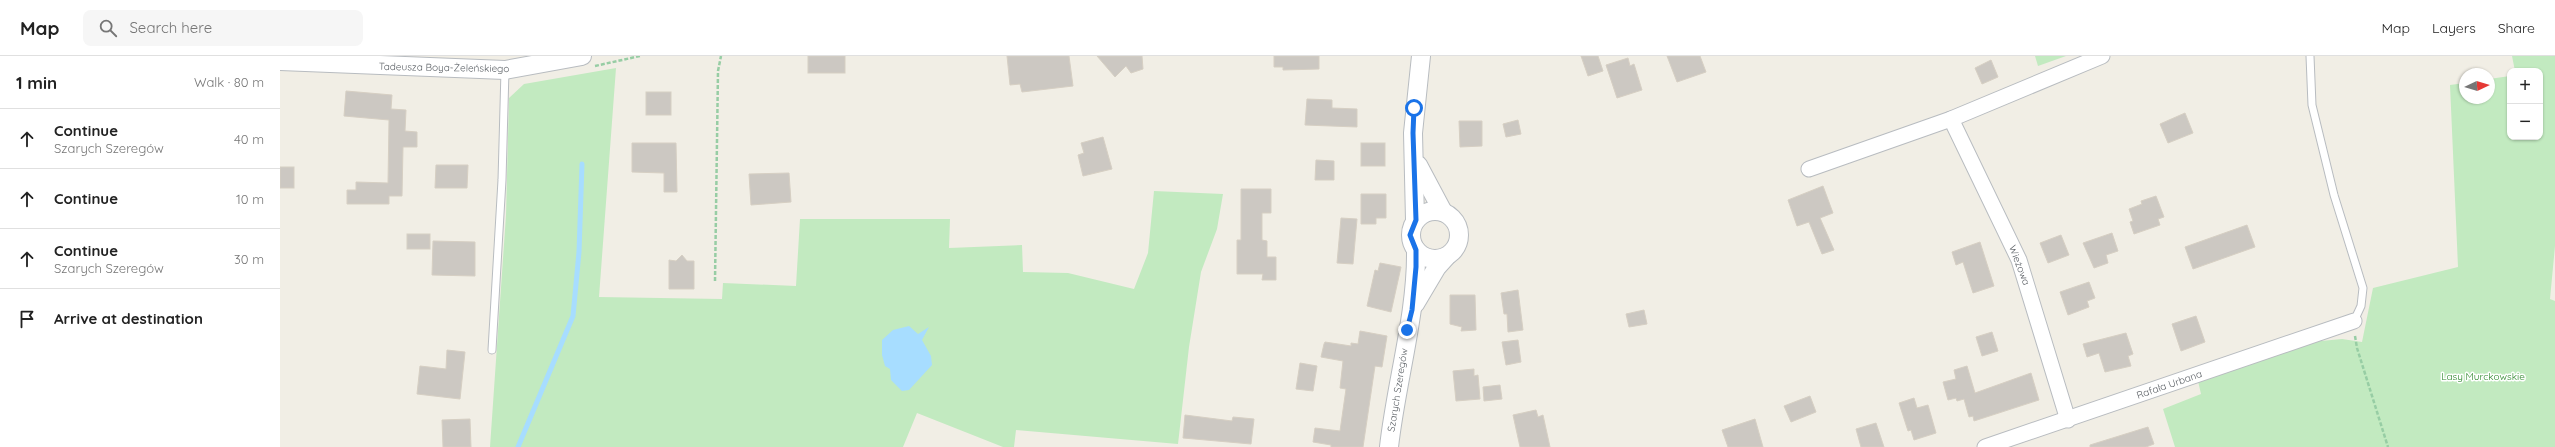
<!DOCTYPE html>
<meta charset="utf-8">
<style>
:root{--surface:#fff;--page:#f6f6f6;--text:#222;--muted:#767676;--line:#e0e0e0}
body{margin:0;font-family:Quicksand,sans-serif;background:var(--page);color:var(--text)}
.controls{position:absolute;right:12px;top:12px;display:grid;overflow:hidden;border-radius:8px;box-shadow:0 1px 3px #0004}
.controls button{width:36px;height:36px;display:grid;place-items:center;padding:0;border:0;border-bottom:1px solid var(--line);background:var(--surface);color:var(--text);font:20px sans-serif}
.compass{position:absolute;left:2179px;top:12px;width:36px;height:36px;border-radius:50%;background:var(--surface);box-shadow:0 1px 3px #0004;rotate:86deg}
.stop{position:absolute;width:12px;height:12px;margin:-9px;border:3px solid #1a73e8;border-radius:50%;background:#fff}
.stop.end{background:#1a73e8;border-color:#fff;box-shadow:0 1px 4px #0008}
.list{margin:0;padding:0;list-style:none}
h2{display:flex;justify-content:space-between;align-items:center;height:52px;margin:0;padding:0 16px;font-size:17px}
h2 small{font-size:13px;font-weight:400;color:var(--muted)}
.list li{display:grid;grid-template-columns:26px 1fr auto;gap:12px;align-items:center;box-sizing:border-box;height:60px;padding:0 16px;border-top:1px solid var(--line)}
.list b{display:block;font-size:15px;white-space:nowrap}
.list p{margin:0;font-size:13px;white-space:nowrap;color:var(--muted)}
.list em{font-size:13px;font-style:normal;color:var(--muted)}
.icon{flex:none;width:22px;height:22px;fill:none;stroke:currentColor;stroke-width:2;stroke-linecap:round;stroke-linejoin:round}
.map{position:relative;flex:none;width:2275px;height:391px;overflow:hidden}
header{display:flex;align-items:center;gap:24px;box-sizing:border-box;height:56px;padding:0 20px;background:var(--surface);border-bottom:1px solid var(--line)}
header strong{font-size:19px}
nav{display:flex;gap:22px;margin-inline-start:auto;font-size:14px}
.search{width:280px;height:36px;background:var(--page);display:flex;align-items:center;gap:10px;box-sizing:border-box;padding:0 14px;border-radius:8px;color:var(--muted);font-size:15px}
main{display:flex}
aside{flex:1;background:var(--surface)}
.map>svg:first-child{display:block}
.green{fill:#c2eac0}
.water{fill:#a7ddff}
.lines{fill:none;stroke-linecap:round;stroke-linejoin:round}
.stream{stroke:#a7ddff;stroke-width:5}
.building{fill:#ccc8c2;stroke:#d6cfc3}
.service-casing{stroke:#b8bcc0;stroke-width:9}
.minor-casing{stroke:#b8bcc0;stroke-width:17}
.tertiary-casing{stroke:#b8bcc0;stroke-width:20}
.path{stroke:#97cda4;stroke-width:2.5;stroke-dasharray:4 2;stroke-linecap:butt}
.service{stroke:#fff;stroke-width:7}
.minor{stroke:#fff;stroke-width:15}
.tertiary{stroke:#fff;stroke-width:18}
.route{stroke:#1a73e8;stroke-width:5}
.labels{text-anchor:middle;stroke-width:3;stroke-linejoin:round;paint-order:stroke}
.street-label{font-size:10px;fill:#5d6267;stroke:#fff}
.park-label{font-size:10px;fill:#2d872c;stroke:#fff}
</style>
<header>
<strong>Map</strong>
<div class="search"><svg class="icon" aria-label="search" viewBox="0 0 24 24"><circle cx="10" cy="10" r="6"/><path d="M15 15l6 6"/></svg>Search here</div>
<nav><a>Map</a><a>Layers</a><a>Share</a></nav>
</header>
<main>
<aside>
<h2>1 min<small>Walk · 80 m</small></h2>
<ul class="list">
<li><svg class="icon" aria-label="ahead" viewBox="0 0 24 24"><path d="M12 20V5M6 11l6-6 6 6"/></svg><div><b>Continue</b><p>Szarych Szeregów</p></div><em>40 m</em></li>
<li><svg class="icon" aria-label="ahead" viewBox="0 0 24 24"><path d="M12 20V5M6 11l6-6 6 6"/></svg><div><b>Continue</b></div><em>10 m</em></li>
<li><svg class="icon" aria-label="ahead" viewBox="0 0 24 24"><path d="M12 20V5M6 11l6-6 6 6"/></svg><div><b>Continue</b><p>Szarych Szeregów</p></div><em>30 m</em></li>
<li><svg class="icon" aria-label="arrive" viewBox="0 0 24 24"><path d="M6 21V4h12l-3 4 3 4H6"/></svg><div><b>Arrive at destination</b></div></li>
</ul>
</aside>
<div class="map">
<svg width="2275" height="391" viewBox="0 0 2275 391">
<rect width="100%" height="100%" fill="#f1eee5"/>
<!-- green -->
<g class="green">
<polygon points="1755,0 1786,0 1758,10"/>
<polygon points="2232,0 2275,0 2275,190 2270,243 2275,245 2275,391 1895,391 1883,353 1921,338 1918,325 2020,287 2062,283 2082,286 2093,232 2178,211 2170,29 2185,27 2185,42 2209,42 2209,23 2230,20 2230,81 2260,81 2260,15 2235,15"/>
<polygon points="336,12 319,241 442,243 443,227 516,230 520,163 670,163 669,192 742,189 743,216 788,217 854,233 868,197 874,135 943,138 937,173 921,216 909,291 898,388 736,374 734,391 723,391 637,357 623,391 210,391 226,159 229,42 244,28"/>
</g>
<!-- water -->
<polygon class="water" points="629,270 638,278 649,271 642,284 651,300 652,309 629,334 622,335 611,324 610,313 605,310 602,299 602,284 613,274"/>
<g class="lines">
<!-- stream -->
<polyline class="stream" points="238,391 293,260 299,196 302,108"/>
</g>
<!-- building -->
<g class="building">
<rect x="528" y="0" width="37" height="17"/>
<polygon points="727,0 789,0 793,30 742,36 740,28 730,29"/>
<polygon points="817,0 862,0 863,13 851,17 846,10 835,21"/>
<polygon points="994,0 1039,0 1039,13 1003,14 1003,11 994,11"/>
<polygon points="1301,0 1318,0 1323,15 1308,20"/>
<polygon points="1387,0 1420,0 1426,16 1397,26"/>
<polygon points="1348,2 1350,10 1354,8 1362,34 1337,42 1326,9"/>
<polygon points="1711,4 1718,21 1702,28 1695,12"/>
<polygon points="66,35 112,39 111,53 126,54 125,75 137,76 137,91 123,91 122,140 109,140 109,148 67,148 67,134 76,134 76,126 108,127 109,64 64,60"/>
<rect x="366" y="36" width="25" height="23"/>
<polygon points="1027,43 1052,44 1052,52 1077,53 1077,71 1025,69"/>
<polygon points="1905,57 1913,77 1888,87 1880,68"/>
<polygon points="1238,64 1241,78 1226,81 1223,68"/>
<polygon points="1179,65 1202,65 1202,90 1180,91"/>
<polygon points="823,81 832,113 803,120 798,99 804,97 801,87"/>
<polygon points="352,87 396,87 397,136 384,136 384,117 352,116"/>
<rect x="1081" y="87" width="24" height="23"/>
<polygon points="1036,104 1054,105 1054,124 1035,124"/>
<polygon points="156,109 188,109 187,132 155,132"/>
<rect x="0" y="111" width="14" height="21"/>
<polygon points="509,117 511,146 471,149 469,118"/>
<polygon points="1543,130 1553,157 1540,162 1554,194 1542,198 1529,166 1517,170 1508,144"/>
<polygon points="961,133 991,133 991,157 982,157 982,184 987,185 987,201 996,201 996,224 982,224 983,218 957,218 957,184 961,184"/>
<polygon points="1081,138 1106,138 1106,162 1096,162 1096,168 1081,168"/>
<polygon points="1876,140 1884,161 1878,163 1880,169 1854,178 1850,166 1853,165 1849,153 1862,148 1861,145"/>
<polygon points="1061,162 1077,163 1073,208 1057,207"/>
<polygon points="1967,169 1975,191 1913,213 1905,191"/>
<polygon points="1832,177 1838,195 1826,199 1828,207 1814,212 1803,187"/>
<rect x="127" y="178" width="23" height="15"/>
<polygon points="1781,179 1789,199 1768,207 1760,187"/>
<polygon points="153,185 195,186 195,220 152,219"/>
<polygon points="1700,186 1714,230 1693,237 1683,206 1676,209 1672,196"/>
<polygon points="402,199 407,205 414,205 414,233 389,233 389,204 396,205"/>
<polygon points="1100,207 1121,211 1111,256 1087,250 1095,214 1098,215"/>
<polygon points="1809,226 1815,242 1807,245 1809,251 1788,259 1780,236"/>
<polygon points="1238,234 1243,274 1228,276 1227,258 1224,258 1221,237"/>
<polygon points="1170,239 1195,239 1196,274 1181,275 1182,271 1170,268"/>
<polygon points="1364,254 1367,268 1349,271 1346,258"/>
<polygon points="1916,260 1925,286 1901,295 1892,268"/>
<polygon points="1080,275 1107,280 1102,311 1095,310 1083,391 1051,391 1051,389 1033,386 1035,372 1060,375 1066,333 1060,332 1063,305 1041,301 1044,288 1045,286 1071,290 1071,287 1078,288"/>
<polygon points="1712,276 1718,295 1702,300 1696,281"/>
<polygon points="1846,277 1853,298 1848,300 1851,310 1825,316 1819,297 1807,301 1803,288"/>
<polygon points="1238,284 1241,306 1226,309 1222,286"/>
<polygon points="167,294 185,296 180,343 137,338 140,310 166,313"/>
<polygon points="1020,307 1037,310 1033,335 1016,333"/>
<polygon points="1687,310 1695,337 1751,317 1759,344 1694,365 1693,360 1689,361 1684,343 1677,345 1676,342 1668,344 1663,326 1676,323 1674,314"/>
<polygon points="1194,313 1194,320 1198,319 1200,343 1176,345 1173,315"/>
<polygon points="1220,329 1222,343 1204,345 1203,331"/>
<polygon points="1530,340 1536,356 1511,366 1504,350"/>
<polygon points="1634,342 1637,352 1648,349 1656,377 1634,384 1631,374 1628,375 1619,347"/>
<polygon points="1256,354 1258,361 1263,359 1270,391 1240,391 1233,359"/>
<polygon points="905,359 952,365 953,361 974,363 971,388 903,382"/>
<polygon points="190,363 191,391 163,391 162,364"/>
<polygon points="1475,363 1483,391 1448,391 1442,374"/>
<polygon points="1596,367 1604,391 1581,391 1576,373"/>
<polygon points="1868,371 1874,388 1866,391 1810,391 1810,389"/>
</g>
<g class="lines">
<!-- service casing -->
<g class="service-casing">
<g id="service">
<polyline points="2030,0 2032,49 2054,139 2083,232 2081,250 2074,265"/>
<polyline points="212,294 222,124 225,14"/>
</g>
</g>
<!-- minor casing -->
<g class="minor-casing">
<g id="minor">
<polyline points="1671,63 1739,204 1788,364"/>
<polyline points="1529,113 1671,63 1822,0"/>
<polyline points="1705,391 2074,265"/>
</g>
</g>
<!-- tertiary casing -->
<g class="tertiary-casing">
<g id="tertiary">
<polyline points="0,5 225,14 302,0"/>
<polyline points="1138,109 1163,156"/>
<circle cx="1155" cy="179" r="24"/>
<polyline points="1135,164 1133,77 1141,0"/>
<polyline points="1135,248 1157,211 1166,201"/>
<path d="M1109 391C1116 327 1137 258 1136 194"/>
</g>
</g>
<!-- path -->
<g class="path">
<polyline points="315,10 360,0"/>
<polyline points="435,225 438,15 441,0"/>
<polyline points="2075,280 2077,292 2108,391"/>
</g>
<!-- service -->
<use href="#service" class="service"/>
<!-- minor -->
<use href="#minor" class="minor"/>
<!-- tertiary -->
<use href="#tertiary" class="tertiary"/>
</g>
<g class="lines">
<!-- route -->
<polyline class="route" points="1127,274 1132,254 1136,211 1136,194 1130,179 1136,164 1133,77 1134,52"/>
</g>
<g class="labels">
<!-- street labels -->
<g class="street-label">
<text transform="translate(164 11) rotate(1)" y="4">Tadeusza Boya-Żeleńskiego</text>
<text transform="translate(1740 209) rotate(69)" y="4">Wieżowa</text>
<text transform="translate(1889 328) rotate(-19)" y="4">Rafała Urbana</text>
<text transform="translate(1117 334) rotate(-81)" y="4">Szarych Szeregów</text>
</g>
<!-- park labels -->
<g class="park-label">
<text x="2203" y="324">Lasy Murckowskie</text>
</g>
</g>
</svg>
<div class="controls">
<button>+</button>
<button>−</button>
</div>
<svg class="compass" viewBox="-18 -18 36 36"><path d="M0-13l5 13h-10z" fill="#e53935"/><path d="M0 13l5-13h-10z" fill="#767676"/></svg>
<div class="stop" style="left:1134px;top:52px"></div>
<div class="stop end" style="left:1127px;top:274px"></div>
</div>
</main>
